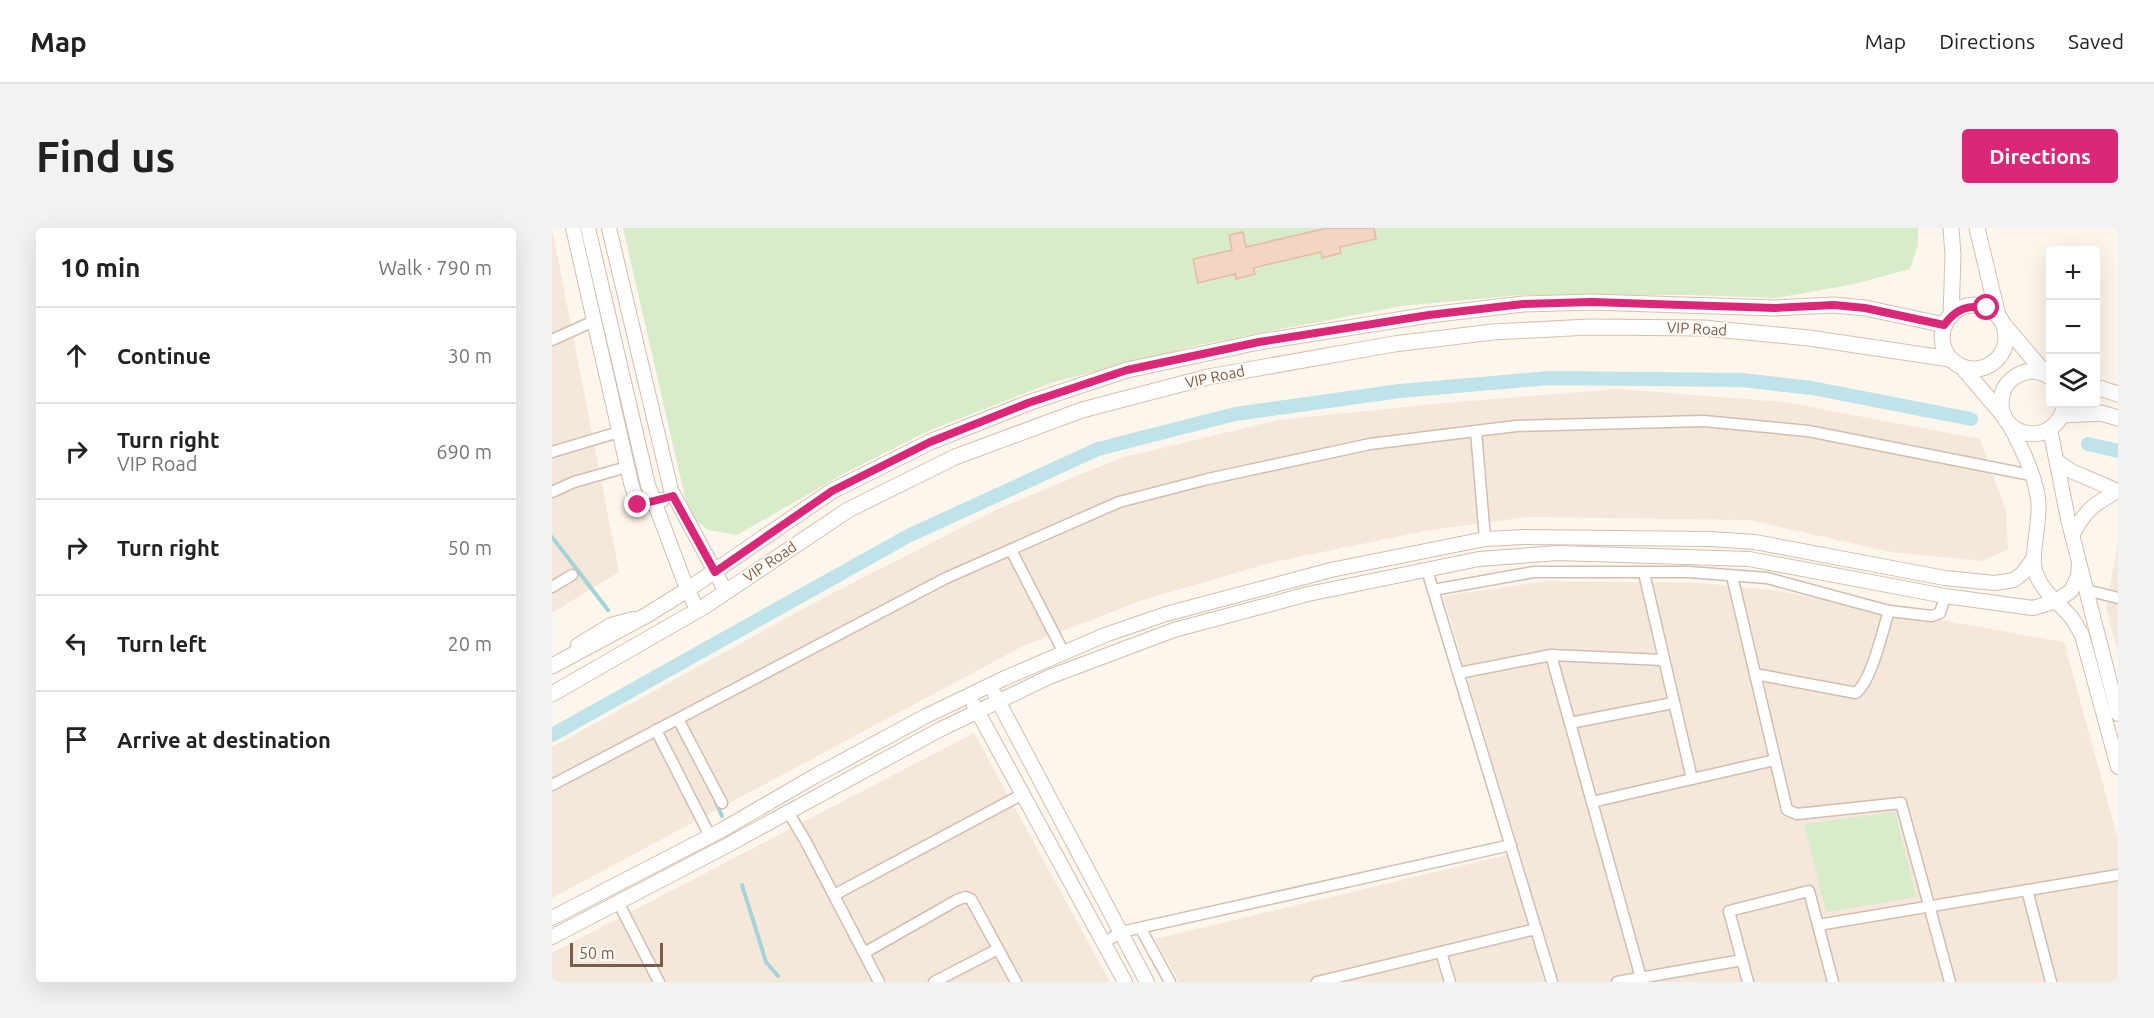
<!DOCTYPE html>
<meta charset="utf-8">
<style>
:root{--surface:#fff;--page:#f2f2f2;--text:#222;--muted:#767676;--line:#e0e0e0;--accent:#db2777}
body{margin:0;font-family:Ubuntu,sans-serif;background:var(--page);color:var(--text)}
.controls{position:absolute;right:18px;top:18px;display:grid;overflow:hidden;border-radius:6px;box-shadow:0 6px 24px #0002}
.controls button{width:54px;height:54px;display:grid;place-items:center;padding:0;border:0;border-bottom:2px solid var(--line);background:var(--surface);color:var(--text);font:30px sans-serif}
.scale{position:absolute;left:18px;bottom:15px;width:93px;box-sizing:border-box;padding-left:6px;border:3px solid #7a5c4d;border-top:0;font-size:16px;line-height:21px;white-space:nowrap;color:#7a5c4d;-webkit-text-stroke:4px #fffaf3;paint-order:stroke}
.stop{position:absolute;width:18px;height:18px;margin:-14px;border:4px solid #db2777;border-radius:50%;background:#fff}
.stop.end{background:#db2777;border-color:#fff;box-shadow:0 2px 6px #0008}
.list{margin:0;padding:0;list-style:none}
h2{display:flex;justify-content:space-between;align-items:center;height:78px;margin:0;padding:0 24px;font-size:26px}
h2 small{font-size:20px;font-weight:400;color:var(--muted)}
.list li{display:grid;grid-template-columns:39px 1fr auto;gap:18px;align-items:center;box-sizing:border-box;height:96px;padding:0 24px;border-top:2px solid var(--line)}
.list b{display:block;font-size:22px;white-space:nowrap}
.list p{margin:0;font-size:20px;white-space:nowrap;color:var(--muted)}
.list em{font-size:20px;font-style:normal;color:var(--muted)}
.icon{flex:none;width:33px;height:33px;fill:none;stroke:currentColor;stroke-width:2;stroke-linecap:round;stroke-linejoin:round}
.map{position:relative;flex:none;width:1566px;height:754px;overflow:hidden;border-radius:6px}
header{display:flex;align-items:center;gap:36px;box-sizing:border-box;height:84px;padding:0 30px;background:var(--surface);border-bottom:2px solid var(--line)}
header strong{font-size:28px}
nav{display:flex;gap:33px;margin-inline-start:auto;font-size:21px}
.intro{display:flex;align-items:center;justify-content:space-between;box-sizing:border-box;height:144px;padding:0 36px}
h1{margin:0;font-size:42px}
.button{padding:15px 27px;border-radius:6px;background:var(--accent);color:#fff;font-size:21px;font-weight:700}
main{display:flex;gap:36px;padding:0 36px}
aside{flex:1;background:var(--surface);border-radius:6px;box-shadow:0 6px 24px #0002}
.map>svg:first-child{display:block}
.residential{fill:#f5e8da}
.green{fill:#d8ecc9}
.lines{fill:none;stroke-linecap:round;stroke-linejoin:round}
.stream{stroke:#a5d3da;stroke-width:4}
.canal{stroke:#bfe3e8;stroke-width:14}
.building{fill:#f3d5c3;stroke:#e6bba3;stroke-width:1.5}
.minor-casing{stroke:#d1beb0;stroke-width:13}
.tertiary-casing{stroke:#d1beb0;stroke-width:16}
.secondary-casing{stroke:#d6c0b0;stroke-width:17}
.minor{stroke:#fff;stroke-width:10}
.tertiary{stroke:#fff;stroke-width:14}
.secondary{stroke:#fff;stroke-width:15}
.route{stroke:#db2777;stroke-width:8}
.labels{text-anchor:middle;stroke-width:4.5;stroke-linejoin:round;paint-order:stroke}
.street-label{font-size:15px;fill:#7a5c4d;stroke:#fffaf3}
</style>
<header>
<strong>Map</strong>
<nav><a>Map</a><a>Directions</a><a>Saved</a></nav>
</header>
<div class="intro"><h1>Find us</h1><a class="button">Directions</a></div>
<main>
<aside>
<h2>10 min<small>Walk · 790 m</small></h2>
<ul class="list">
<li><svg class="icon" aria-label="ahead" viewBox="0 0 24 24"><path d="M12 20V5M6 11l6-6 6 6"/></svg><div><b>Continue</b></div><em>30 m</em></li>
<li><svg class="icon" aria-label="right" viewBox="0 0 24 24"><path d="M7 20v-9h11M14 6l5 5-5 5"/></svg><div><b>Turn right</b><p>VIP Road</p></div><em>690 m</em></li>
<li><svg class="icon" aria-label="right" viewBox="0 0 24 24"><path d="M7 20v-9h11M14 6l5 5-5 5"/></svg><div><b>Turn right</b></div><em>50 m</em></li>
<li><svg class="icon" aria-label="left" viewBox="0 0 24 24"><path d="M17 20v-9H6M10 6l-5 5 5 5"/></svg><div><b>Turn left</b></div><em>20 m</em></li>
<li><svg class="icon" aria-label="arrive" viewBox="0 0 24 24"><path d="M6 21V4h12l-3 4 3 4H6"/></svg><div><b>Arrive at destination</b></div></li>
</ul>
</aside>
<div class="map">
<svg width="1566" height="754" viewBox="0 0 1566 754">
<rect width="100%" height="100%" fill="#fdf6ec"/>
<!-- residential -->
<g class="residential">
<polygon points="0,0 67,344 0,385"/>
<polygon points="1066,161 1232,174 1428,211 1454,283 1456,322 1429,333 1338,324 1198,292 975,289 879,302 721,334 591,372 471,418 0,670 0,519 271,370 444,282 568,230 726,192 892,175"/>
<polygon points="1566,315 1566,425 1554,380"/>
<polygon points="995,353 1150,355 1220,362 1512,414 1566,611 1566,754 627,754 603,711 967,624 891,368"/>
<polygon points="422,505 558,754 0,754 0,725"/>
</g>
<!-- green -->
<g class="green">
<polygon points="71,0 1366,0 1366,17 1358,41 1302,56 1224,70 1139,67 969,67 850,78 647,117 502,154 376,203 293,245 185,307 156,302 137,287"/>
<polygon points="1343,584 1364,669 1274,684 1252,596"/>
</g>
<g class="lines">
<!-- stream -->
<g class="stream">
<polyline points="0,309 56,382"/>
<polyline points="164,574 170,588"/>
<polyline points="190,657 214,734 226,748"/>
</g>
<!-- canal -->
<g class="canal">
<polyline points="1536,216 1566,223"/>
<polyline points="0,507 356,308 546,221 683,186 848,163 997,150 1190,152 1260,160 1419,191"/>
</g>
</g>
<!-- building -->
<polygon class="building" points="775,0 822,0 824,11 788,19 789,25 770,30 769,24 701,40 703,46 684,51 683,46 646,55 641,31 680,22 677,7 691,4 694,19"/>
<g class="lines">
<!-- minor casing -->
<g class="minor-casing">
<g id="minor">
<polyline points="0,112 42,93"/>
<polyline points="924,203 933,311"/>
<polyline points="0,224 67,204"/>
<polyline points="0,264 22,254 75,239"/>
<polyline points="459,322 512,425"/>
<polyline points="875,342 1000,754"/>
<polyline points="1092,345 1140,551"/>
<polyline points="1180,348 1235,582 1245,586 1349,575 1398,754"/>
<polyline points="0,359 20,347"/>
<polyline points="881,362 982,344 1137,344 1215,350 1337,383 1380,388 1388,385 1393,368"/>
<polyline points="1534,362 1566,370"/>
<polyline points="999,427 1089,750"/>
<polyline points="907,445 999,427 1111,432"/>
<path d="M1203 446 1304 465C1320 452 1330 404 1337 383"/>
<polyline points="126,491 170,575"/>
<polyline points="1018,495 1121,475"/>
<polyline points="104,502 158,608"/>
<polyline points="0,557 394,350 567,274 656,251 818,216 964,198 1152,193 1256,203 1479,247"/>
<polyline points="1040,574 1223,532"/>
<polyline points="236,584 253,612 327,754"/>
<polyline points="1475,662 1499,754"/>
<polyline points="282,667 471,566"/>
<polyline points="66,674 107,754"/>
<polyline points="1266,697 1566,647"/>
<polyline points="589,701 618,754"/>
<polyline points="552,715 569,704 959,617"/>
<polyline points="889,724 898,754"/>
<polyline points="312,725 405,672 413,669 419,671 464,754"/>
<polyline points="382,754 446,721"/>
<polyline points="765,754 984,701"/>
<polyline points="1065,754 1190,732"/>
<polyline points="1196,754 1177,683 1257,663 1281,754"/>
</g>
</g>
<!-- tertiary casing -->
<g class="tertiary-casing">
<g id="tertiary">
<polyline points="21,0 79,255 86,277 110,272"/>
<polyline points="36,0 96,257 132,353 145,382"/>
<polyline points="57,0 119,262 174,364"/>
<path d="M1457 196C1469 219 1482 244 1486 270 1490 293 1476 329 1485 348 1491 364 1507 375 1518 388 1523 393 1526 401 1530 407L1566 539"/>
<polyline points="1498,201 1516,291 1566,486"/>
<polyline points="1505,233 1519,243 1566,263"/>
<path d="M1520 307C1534 282 1540 277 1566 263"/>
<polyline points="26,417 59,397 81,391"/>
<polyline points="443,467 595,754"/>
<polyline points="422,477 573,754"/>
<polyline points="0,690 170,602 263,548 372,489 453,450 553,407 614,386 779,342 933,311 972,309 1158,311 1203,314 1393,350 1443,355 1462,352 1471,345 1481,331"/>
<polyline points="0,709 174,618 387,502 497,449 622,402 756,366 927,331 1006,325 1197,331 1393,368 1481,380 1504,373 1519,363 1526,348 1527,336"/>
</g>
</g>
<!-- secondary casing -->
<g class="secondary-casing">
<g id="secondary">
<polyline points="1425,0 1446,88"/>
<circle cx="1422" cy="109" r="32"/>
<polyline points="1399,88 1401,27 1399,0"/>
<polyline points="1452,97 1493,145"/>
<polyline points="1410,139 1451,187"/>
<path d="M1498 149C1490 143 1478 141 1468 146 1459 150 1452 158 1450 167 1441 210 1504 223 1513 176"/>
<polyline points="1544,159 1566,166"/>
<polyline points="1511,187 1549,185 1566,190"/>
<polyline points="0,438 95,387 135,362 280,263 378,214 476,175 575,142 707,114 877,87 971,76 1039,74 1223,80 1282,77 1313,80 1393,97"/>
<polyline points="0,466 153,378 296,282 403,229 530,182 656,149 842,116 941,104 1037,99 1151,100 1257,110 1398,131"/>
</g>
</g>
<!-- minor -->
<use href="#minor" class="minor"/>
<!-- tertiary -->
<use href="#tertiary" class="tertiary"/>
<!-- secondary -->
<use href="#secondary" class="secondary"/>
</g>
<g class="lines">
<!-- route -->
<path class="route" d="M86 277 121 268 163 344 280 263 378 214 476 175 575 142 707 114 877 87 971 76 1039 74 1223 80 1282 77 1313 80 1392 97C1404 81 1416 76 1435 80"/>
</g>
<g class="labels">
<!-- street labels -->
<g class="street-label">
<text transform="translate(1145 101) rotate(3)" y="5">VIP Road</text>
<text transform="translate(663 149) rotate(-12)" y="5">VIP Road</text>
<text transform="translate(218 334) rotate(-34)" y="5">VIP Road</text>
</g>
</g>
</svg>
<div class="controls">
<button>+</button>
<button>−</button>
<button><svg class="icon" aria-label="layers" viewBox="0 0 24 24"><path d="M12 4l9 5-9 5-9-5zM3 14l9 5 9-5"/></svg></button>
</div>
<div class="scale">50 m</div>
<div class="stop" style="left:1435px;top:80px"></div>
<div class="stop end" style="left:86px;top:277px"></div>
</div>
</main>
